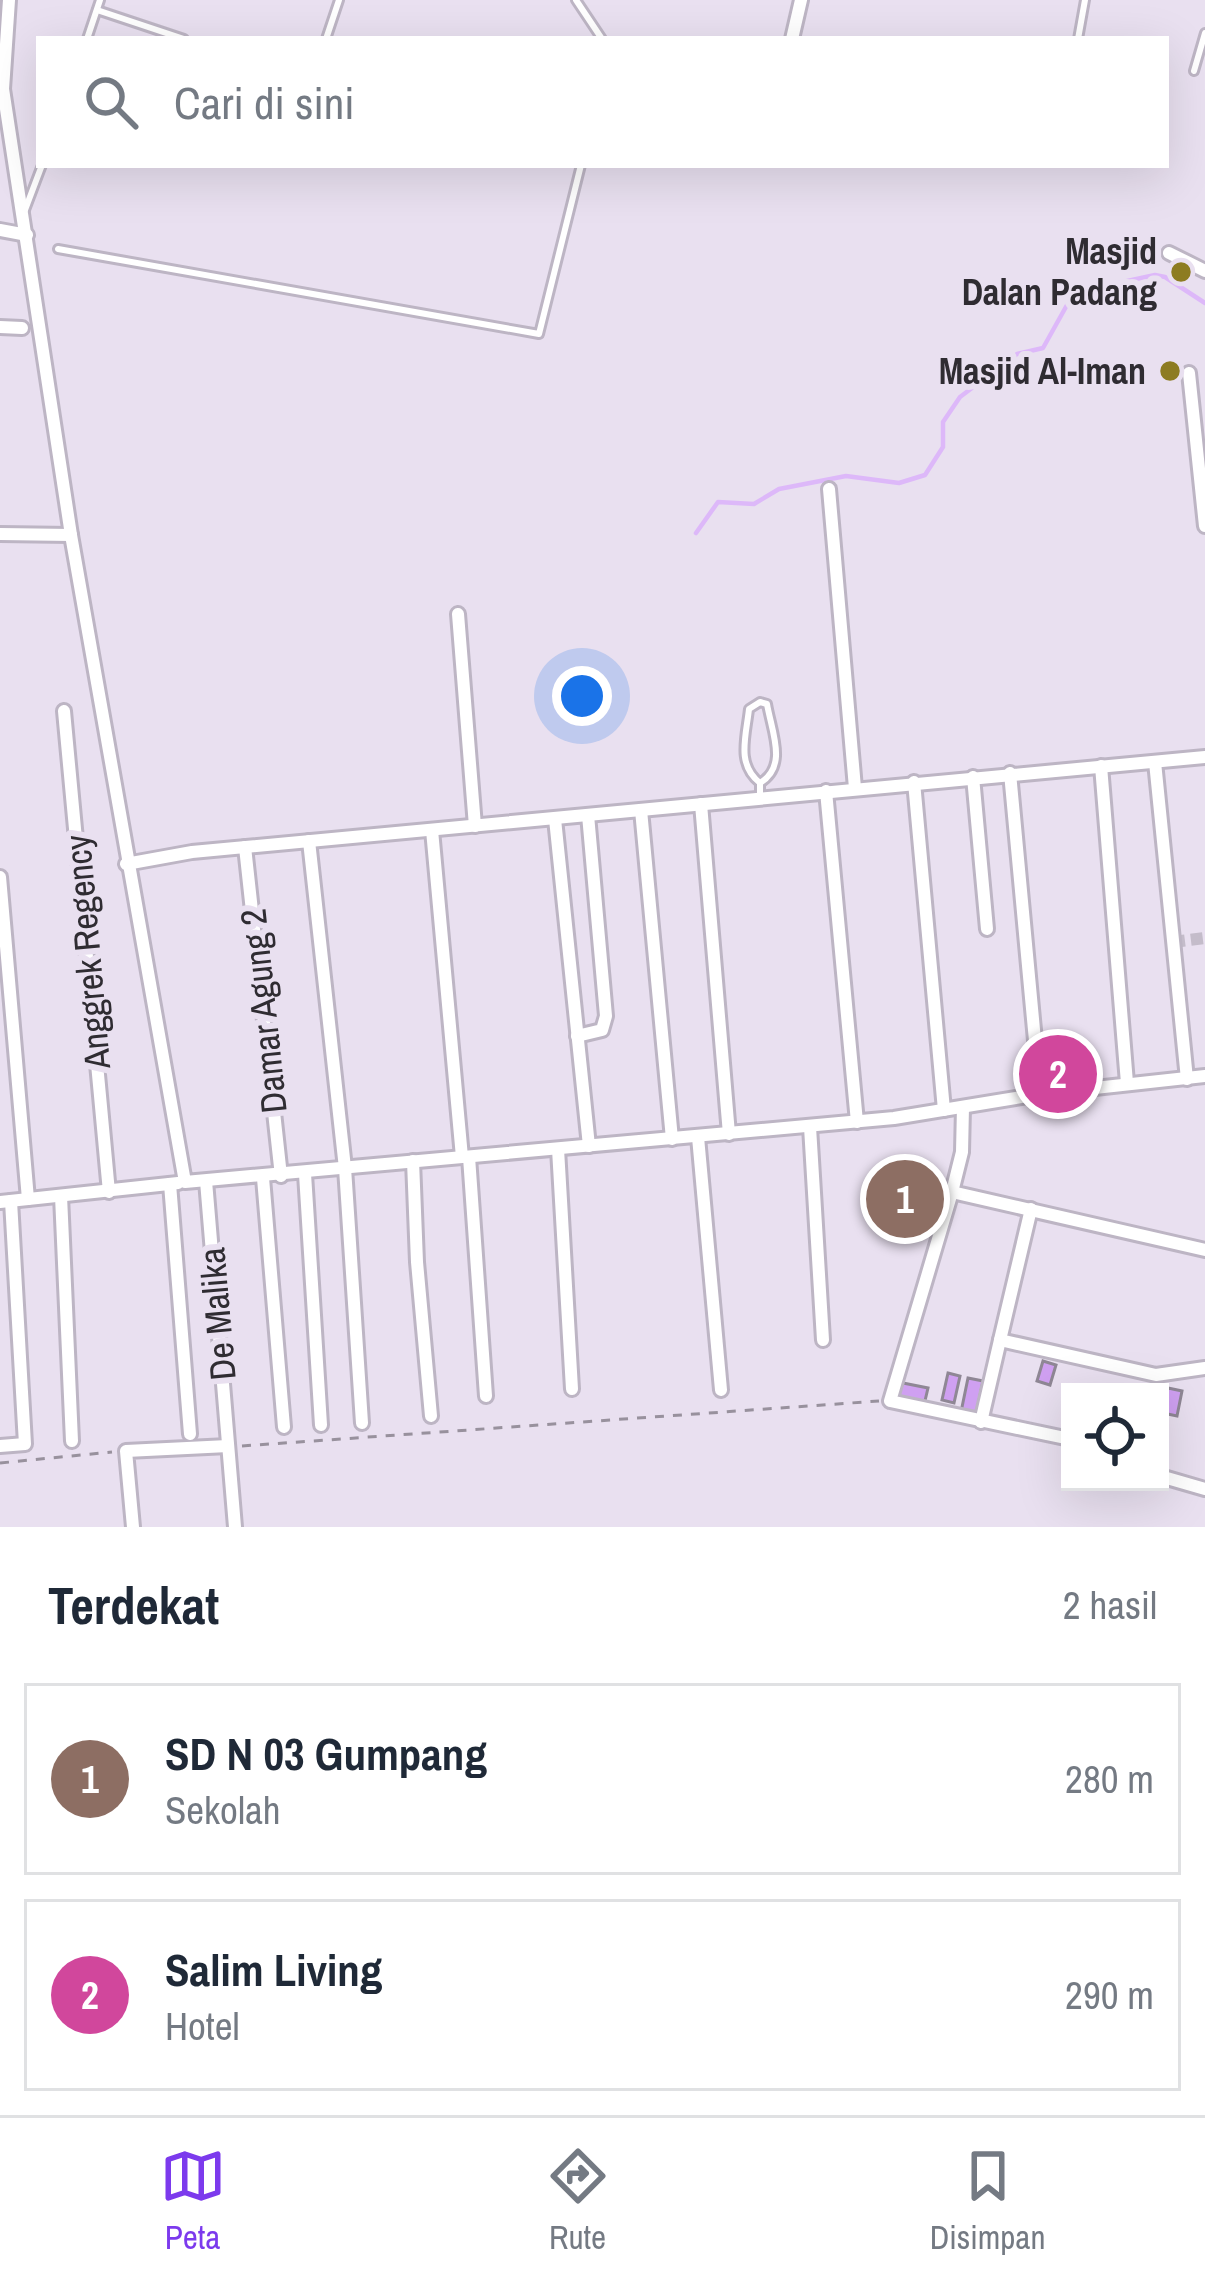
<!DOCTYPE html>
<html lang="id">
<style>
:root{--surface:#fff;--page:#f6f6f7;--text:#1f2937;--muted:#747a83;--line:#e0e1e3;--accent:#7c3aed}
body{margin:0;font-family:"Archivo Narrow",sans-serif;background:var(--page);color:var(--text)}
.controls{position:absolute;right:36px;bottom:36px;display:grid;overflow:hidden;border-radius:0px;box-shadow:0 12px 48px #0002}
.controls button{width:108px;height:108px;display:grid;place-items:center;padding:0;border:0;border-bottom:3px solid var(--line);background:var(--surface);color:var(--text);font:60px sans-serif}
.you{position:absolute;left:582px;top:696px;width:42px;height:42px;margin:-30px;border:9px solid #fff;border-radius:50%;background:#1a73e8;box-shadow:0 0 0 18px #1a73e833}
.badge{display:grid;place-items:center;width:78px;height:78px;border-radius:50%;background:var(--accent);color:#fff;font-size:39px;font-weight:700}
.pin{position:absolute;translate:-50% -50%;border:6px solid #fff;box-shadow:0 3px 12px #0006}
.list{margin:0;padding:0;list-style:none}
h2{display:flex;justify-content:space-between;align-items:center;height:156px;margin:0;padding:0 48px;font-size:51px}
h2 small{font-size:39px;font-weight:400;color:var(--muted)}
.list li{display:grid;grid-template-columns:78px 1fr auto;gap:36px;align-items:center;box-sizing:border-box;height:192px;margin:0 24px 24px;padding:0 24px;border:3px solid var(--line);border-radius:0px}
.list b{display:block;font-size:45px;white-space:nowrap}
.list p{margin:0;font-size:39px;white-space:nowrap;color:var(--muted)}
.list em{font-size:39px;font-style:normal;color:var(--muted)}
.icon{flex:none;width:66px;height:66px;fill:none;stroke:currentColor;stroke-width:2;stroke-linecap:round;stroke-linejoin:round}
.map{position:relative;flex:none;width:1205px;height:1527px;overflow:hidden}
.search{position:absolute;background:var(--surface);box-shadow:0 12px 48px #0002;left:36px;right:36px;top:36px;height:132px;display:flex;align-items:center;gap:30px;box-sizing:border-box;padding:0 42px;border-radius:0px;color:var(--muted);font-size:45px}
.sheet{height:588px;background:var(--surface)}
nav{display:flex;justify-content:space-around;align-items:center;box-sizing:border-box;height:168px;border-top:3px solid var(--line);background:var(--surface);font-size:33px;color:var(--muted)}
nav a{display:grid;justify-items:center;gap:6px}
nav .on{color:var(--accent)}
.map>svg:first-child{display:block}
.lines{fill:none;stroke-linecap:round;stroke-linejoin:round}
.stream{stroke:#ddb8f9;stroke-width:4.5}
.building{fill:#cfa0f1;stroke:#8f8795;stroke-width:3}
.street-tunnel{stroke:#c4bcca;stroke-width:12;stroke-dasharray:12 6;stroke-linecap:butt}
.lane-casing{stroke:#bdb5c4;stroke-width:12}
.street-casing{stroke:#bdb5c4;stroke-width:18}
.path{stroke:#98919d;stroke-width:3;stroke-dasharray:9 9;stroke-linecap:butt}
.lane{stroke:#fff;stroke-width:6}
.street{stroke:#fff;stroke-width:12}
.poi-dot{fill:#8d7c22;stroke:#e9e0f0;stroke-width:4.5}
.labels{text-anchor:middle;stroke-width:12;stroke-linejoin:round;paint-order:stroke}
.poi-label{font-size:36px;font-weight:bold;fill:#2f2c32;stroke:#e9e0f0;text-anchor:end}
.street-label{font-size:36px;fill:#2f2c32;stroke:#e9e0f0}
</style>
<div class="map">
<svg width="1205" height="1527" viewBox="0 0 1205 1527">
<rect width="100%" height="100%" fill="#e9e0f0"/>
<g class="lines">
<!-- stream -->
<polyline class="stream" points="696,533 718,502 754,504 779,489 846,476 899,483 925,475 943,447 943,422 960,397 1017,354 1043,348 1067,305 1081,291 1155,275 1165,277 1205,303"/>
</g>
<!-- building -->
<g class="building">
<polygon points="1043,1361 1056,1365 1050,1385 1037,1381"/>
<polygon points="948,1373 960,1376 954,1403 942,1400"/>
<polygon points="968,1378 983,1381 976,1415 961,1412"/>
<polygon points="898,1382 928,1388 924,1405 895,1399"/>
<polygon points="1168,1388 1182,1391 1177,1416 1163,1413"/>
</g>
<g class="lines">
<!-- street-tunnel -->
<polyline class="street-tunnel" points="1173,942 1205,938"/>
<!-- lane casing -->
<g class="lane-casing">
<g id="lane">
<polyline points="576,0 602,39"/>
<polyline points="97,10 184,39"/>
<polyline points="87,39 100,0"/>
<polyline points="326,39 339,0"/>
<polyline points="1078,39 1085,0"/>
<polyline points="1194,71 1205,33"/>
<polyline points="25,210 42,165"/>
<polyline points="58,249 539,334 581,165"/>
<path d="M760 783C788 766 772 733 767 704L760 702 749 709C746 737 736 764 760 783V796"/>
</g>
</g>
<!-- street casing -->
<g class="street-casing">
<g id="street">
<polyline points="9,0 3,89 71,535 185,1182 894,1118 1040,1094 1205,1076"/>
<polyline points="792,39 801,0"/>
<polyline points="0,230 27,235"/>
<polyline points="1169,253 1205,271"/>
<polyline points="0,327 22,328"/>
<polyline points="1189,373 1205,526"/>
<polyline points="829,489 855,788"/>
<polyline points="0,534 71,535"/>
<polyline points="458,614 475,826"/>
<polyline points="64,711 109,1192"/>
<polyline points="1155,762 1187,1079"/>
<polyline points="1101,766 1127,1083"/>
<polyline points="1010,773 1040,1094"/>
<polyline points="973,777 987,929"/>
<polyline points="914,782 944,1110"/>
<polyline points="826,791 857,1122"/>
<polyline points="701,804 729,1134"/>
<polyline points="641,810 672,1139"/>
<polyline points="555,819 589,1146"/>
<polyline points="432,830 462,1157"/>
<polyline points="309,841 345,1168 362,1423"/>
<polyline points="245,847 281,1176"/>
<polyline points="126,864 192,852 1205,757"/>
<polyline points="0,877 28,1199"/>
<polyline points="577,1036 602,1030 606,1016 588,815"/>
<polyline points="963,1107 962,1152 952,1192 1205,1250"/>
<polyline points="810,1127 823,1340"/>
<polyline points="698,1137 721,1390"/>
<polyline points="558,1149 572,1389"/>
<polyline points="469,1157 486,1396"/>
<polyline points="413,1161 417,1262 431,1416"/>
<polyline points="305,1174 321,1425"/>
<polyline points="263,1178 284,1427"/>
<polyline points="206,1181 235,1527"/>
<polyline points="170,1184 190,1434"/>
<polyline points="952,1192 890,1401 1070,1439"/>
<polyline points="61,1196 72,1441"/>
<polyline points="0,1202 178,1183"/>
<polyline points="1031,1209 1000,1340 1156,1375 1205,1368"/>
<polyline points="981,1422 1000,1340"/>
<polyline points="0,1446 25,1444 11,1201"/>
<polyline points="1160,1476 1205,1489"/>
<polyline points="133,1527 126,1451 228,1446"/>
</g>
</g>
<!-- path -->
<g class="path">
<polyline points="242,1446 879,1401"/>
<polyline points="0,1463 112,1452"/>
</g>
<!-- lane -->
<use href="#lane" class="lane"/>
<!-- street -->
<use href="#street" class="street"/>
</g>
<!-- markers -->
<g class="poi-dot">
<circle cx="1181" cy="272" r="12"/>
<circle cx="1170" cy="371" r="12"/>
</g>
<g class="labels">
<!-- poi labels -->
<g class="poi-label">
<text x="1157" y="264">Masjid<tspan x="1157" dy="41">Dalan Padang</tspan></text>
<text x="1146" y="384">Masjid Al-Iman</text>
</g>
<!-- street labels -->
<g class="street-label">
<text transform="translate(87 952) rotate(-95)" y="13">Anggrek Regency</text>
<text transform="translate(263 1011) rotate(-96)" y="13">Damar Agung 2</text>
<text transform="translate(217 1314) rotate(-95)" y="13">De Malika</text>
</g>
</g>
</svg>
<div class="controls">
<button><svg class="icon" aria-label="locate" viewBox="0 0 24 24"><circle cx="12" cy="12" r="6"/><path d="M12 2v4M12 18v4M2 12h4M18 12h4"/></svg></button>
</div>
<div class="you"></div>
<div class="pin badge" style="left:905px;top:1199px;background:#8d6e63">1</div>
<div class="pin badge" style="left:1058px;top:1074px;background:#d1479c">2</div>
<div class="search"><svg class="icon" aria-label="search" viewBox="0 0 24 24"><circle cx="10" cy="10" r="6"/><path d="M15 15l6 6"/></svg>Cari di sini</div>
</div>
<section class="sheet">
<h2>Terdekat<small>2 hasil</small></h2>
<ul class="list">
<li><span class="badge" style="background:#8d6e63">1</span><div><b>SD N 03 Gumpang</b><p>Sekolah</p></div><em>280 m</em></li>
<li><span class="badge" style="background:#d1479c">2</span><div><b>Salim Living</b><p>Hotel</p></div><em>290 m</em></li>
</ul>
</section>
<nav>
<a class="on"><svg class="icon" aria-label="map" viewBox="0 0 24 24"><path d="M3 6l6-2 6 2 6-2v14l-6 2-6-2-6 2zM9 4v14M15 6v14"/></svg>Peta</a>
<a><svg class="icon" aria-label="directions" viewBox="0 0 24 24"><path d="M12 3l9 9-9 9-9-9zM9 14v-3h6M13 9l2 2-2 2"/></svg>Rute</a>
<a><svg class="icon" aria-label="saved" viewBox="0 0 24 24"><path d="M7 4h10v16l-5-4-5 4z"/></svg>Disimpan</a>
</nav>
